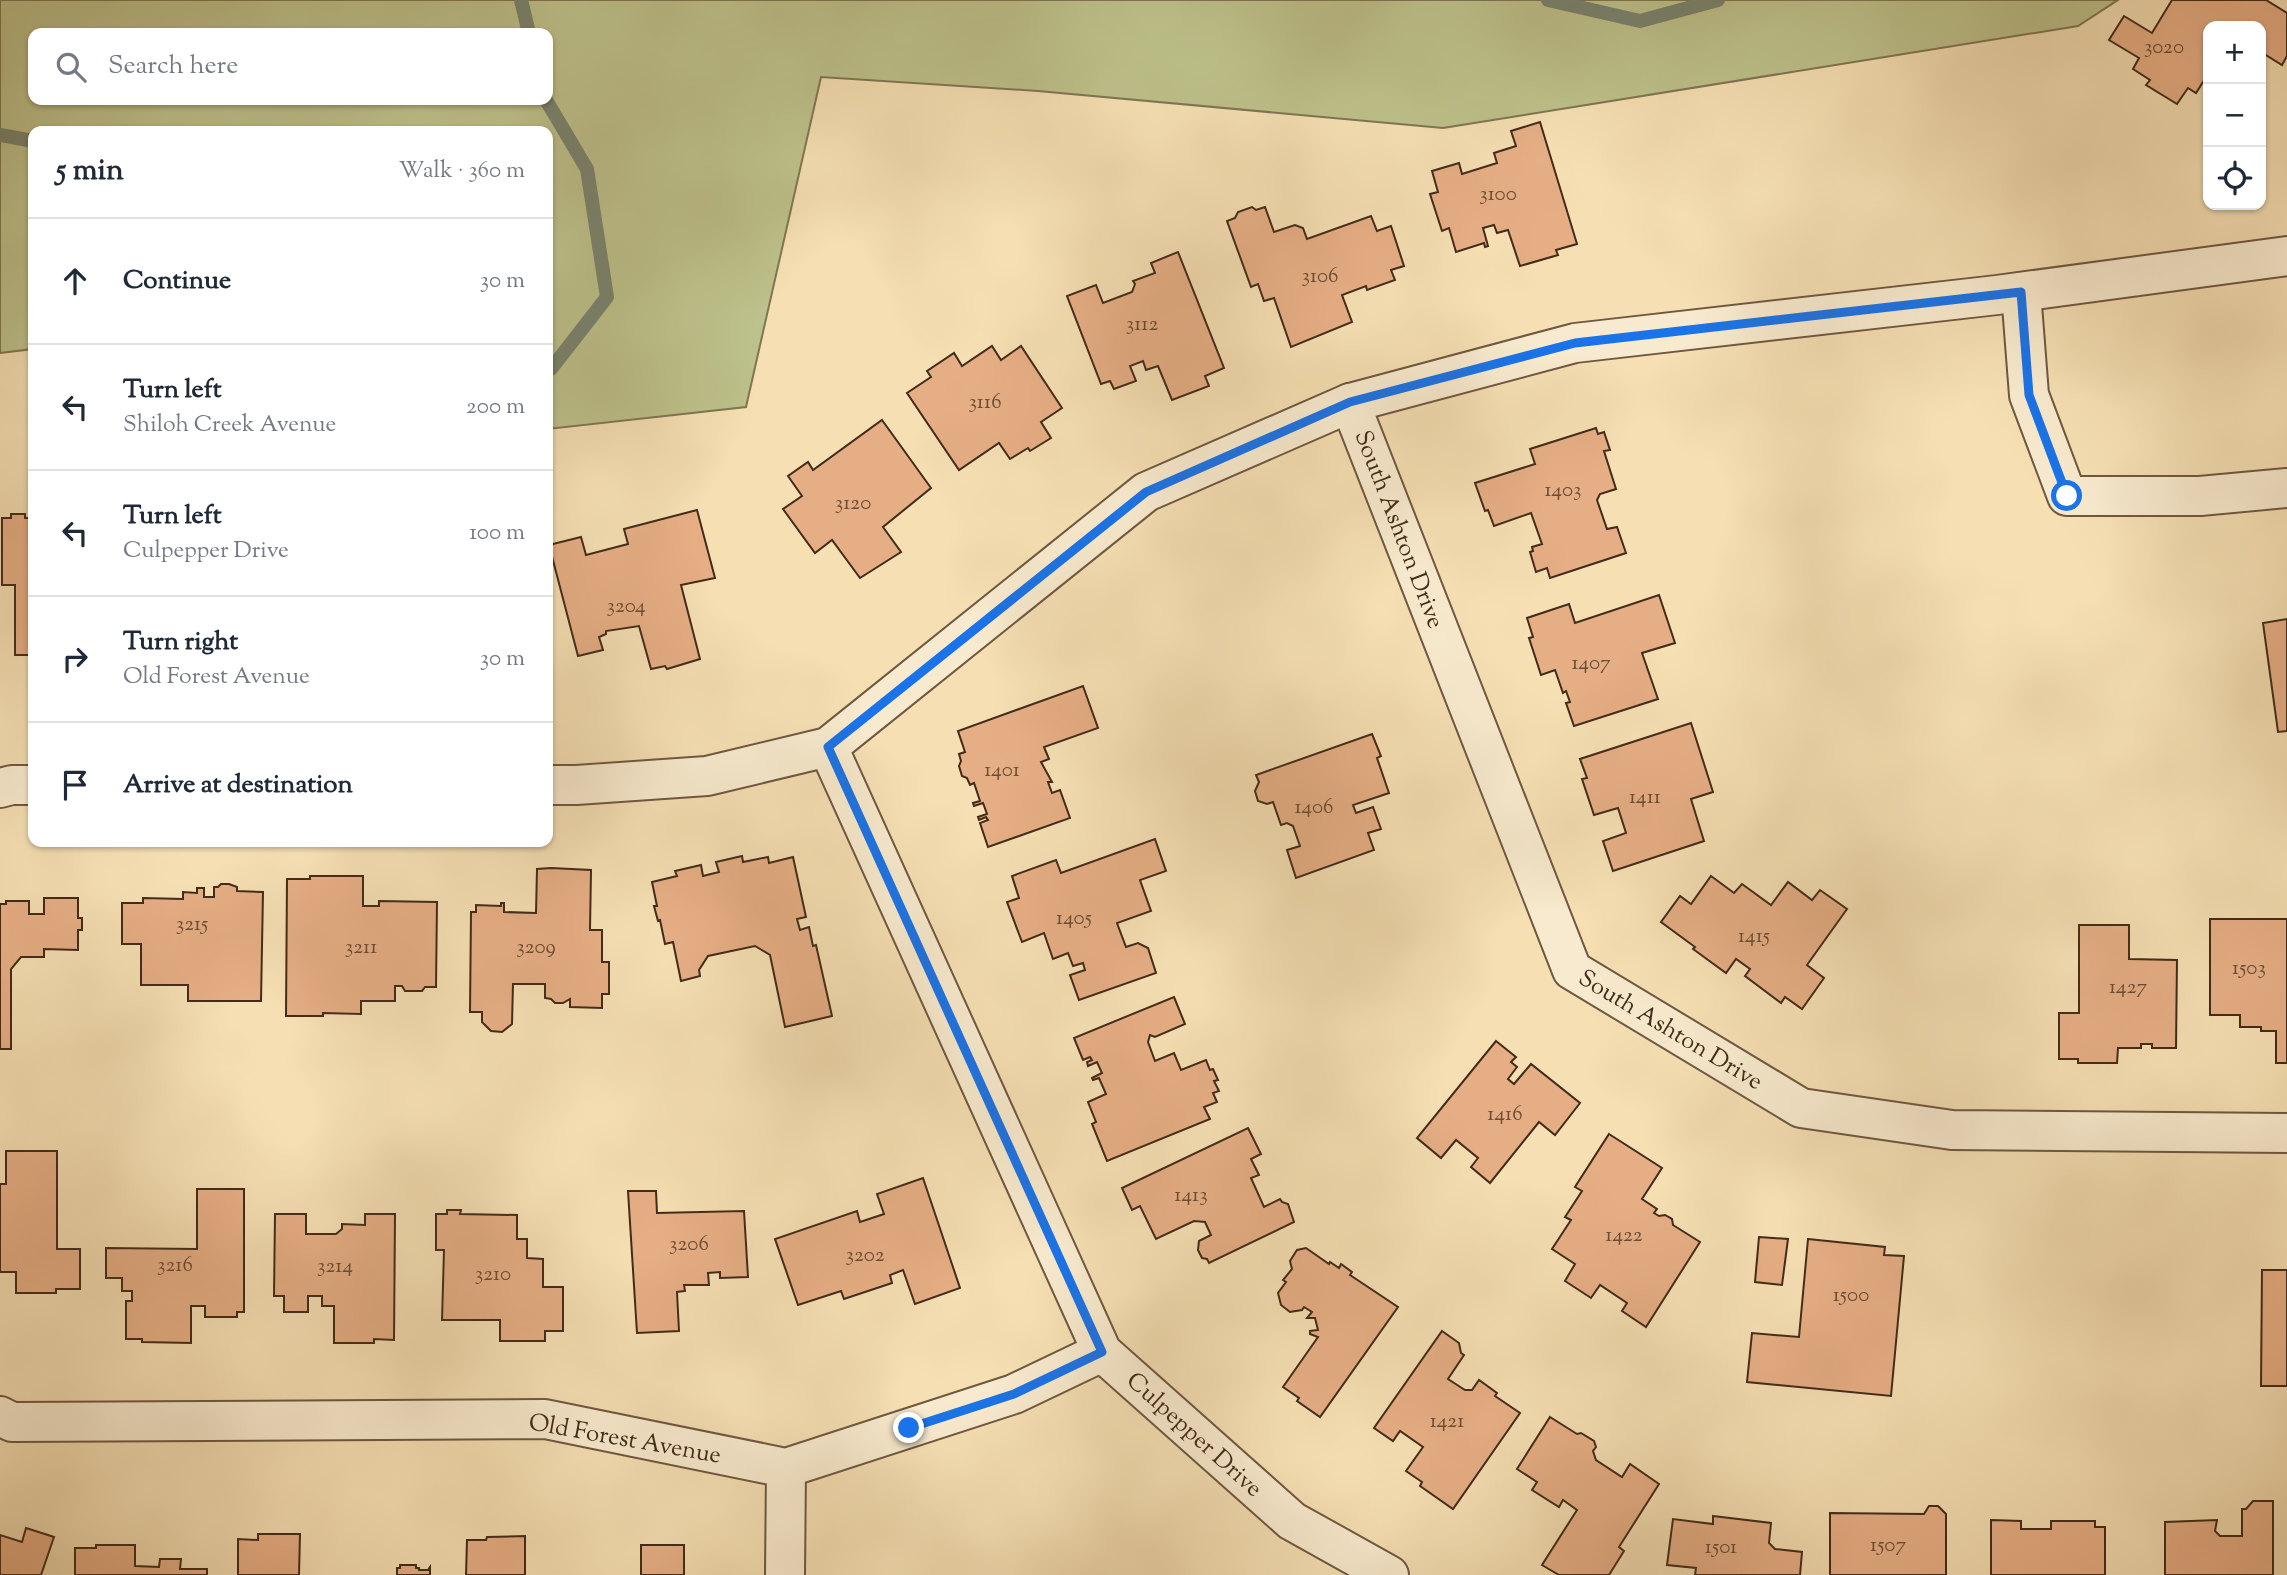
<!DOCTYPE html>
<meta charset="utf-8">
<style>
:root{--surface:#fff;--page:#f2f2f3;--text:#1f2937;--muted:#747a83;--line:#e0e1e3}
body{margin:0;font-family:"Sorts Mill Goudy",serif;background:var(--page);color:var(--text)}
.controls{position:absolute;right:21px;top:21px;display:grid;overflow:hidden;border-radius:14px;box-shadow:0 2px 5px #0004}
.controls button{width:63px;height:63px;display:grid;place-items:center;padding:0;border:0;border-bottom:2px solid var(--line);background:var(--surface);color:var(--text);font:35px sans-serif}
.stop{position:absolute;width:21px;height:21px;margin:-16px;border:5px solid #1a73e8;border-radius:50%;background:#fff}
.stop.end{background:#1a73e8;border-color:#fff;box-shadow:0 2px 7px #0008}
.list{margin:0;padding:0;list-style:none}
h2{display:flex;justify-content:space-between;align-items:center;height:91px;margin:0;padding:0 28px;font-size:30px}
h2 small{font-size:23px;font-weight:400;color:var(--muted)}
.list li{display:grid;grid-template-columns:46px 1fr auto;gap:21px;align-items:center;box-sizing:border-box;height:126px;padding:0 28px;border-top:2px solid var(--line)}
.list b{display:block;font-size:26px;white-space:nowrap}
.list p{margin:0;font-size:23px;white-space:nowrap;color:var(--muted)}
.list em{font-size:23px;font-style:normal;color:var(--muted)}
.icon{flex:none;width:38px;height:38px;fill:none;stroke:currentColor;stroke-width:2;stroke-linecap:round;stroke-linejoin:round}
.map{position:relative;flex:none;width:2287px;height:1575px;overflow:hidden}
.search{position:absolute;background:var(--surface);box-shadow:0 2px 5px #0004;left:28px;top:28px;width:525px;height:77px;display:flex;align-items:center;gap:18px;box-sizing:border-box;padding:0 24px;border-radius:14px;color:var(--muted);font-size:26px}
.panel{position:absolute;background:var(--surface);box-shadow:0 2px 5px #0004;left:28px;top:126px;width:525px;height:721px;border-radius:14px}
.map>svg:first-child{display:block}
.green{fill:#bdc18b;stroke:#807652;stroke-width:2;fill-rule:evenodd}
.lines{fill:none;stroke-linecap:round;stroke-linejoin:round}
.stream{stroke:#79836f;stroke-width:14}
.building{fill:#e6ae85;stroke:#422b19;stroke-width:2}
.minor-casing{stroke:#6f5840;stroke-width:42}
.minor{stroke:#f8eace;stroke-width:38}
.route{stroke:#1a73e8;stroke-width:9}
.labels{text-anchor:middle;stroke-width:7;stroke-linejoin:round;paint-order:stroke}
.number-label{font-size:21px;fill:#6b4c34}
.street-label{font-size:24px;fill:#422b19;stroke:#f8eace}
</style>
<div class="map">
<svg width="2287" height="1575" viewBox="0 0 2287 1575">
<rect width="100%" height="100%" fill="#f5dfb3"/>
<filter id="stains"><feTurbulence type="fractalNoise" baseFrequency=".00286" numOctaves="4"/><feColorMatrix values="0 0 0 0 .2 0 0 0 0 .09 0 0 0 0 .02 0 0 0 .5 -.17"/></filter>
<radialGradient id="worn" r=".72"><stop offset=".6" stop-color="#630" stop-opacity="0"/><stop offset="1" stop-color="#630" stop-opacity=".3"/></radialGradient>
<!-- green -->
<path class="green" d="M0 0H2118L2078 26 1443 128 1038 91 821 77 746 407 548 429V131H33V349L0 353ZM33 33H548V100H33Z"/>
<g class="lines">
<!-- stream -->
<g class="stream">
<polyline points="521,0 529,33"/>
<polyline points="1548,0 1640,21 1718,0"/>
<polyline points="546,100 587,169 607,297 551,369 548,368"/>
<polyline points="0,135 33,141"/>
</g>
</g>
<!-- building -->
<g class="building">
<polygon points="2172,0 2266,0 2287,13 2287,56 2282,65 2261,52 2261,26 2208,26 2208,74 2196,93 2188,88 2177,104 2146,85 2150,80 2133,69 2139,58 2109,40 2124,16 2152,33"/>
<polygon points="1540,122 1577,244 1556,250 1558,255 1520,266 1508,230 1497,233 1494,225 1483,228 1488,246 1485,247 1484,243 1456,252 1449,228 1442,231 1430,194 1438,192 1432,171 1459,163 1462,174 1497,163 1494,153 1516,146 1511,131"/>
<polygon points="1252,207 1256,210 1265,207 1274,232 1295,225 1303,228 1307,239 1371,216 1377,231 1391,226 1404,266 1391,270 1395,280 1367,290 1366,286 1342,295 1352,322 1291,347 1274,298 1264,301 1258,284 1251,287 1227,221 1235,218 1238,212"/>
<polygon points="1178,252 1224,368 1205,376 1209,386 1172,400 1158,366 1146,370 1143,361 1130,366 1136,381 1114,389 1110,381 1101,384 1067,296 1096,285 1103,303 1132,292 1135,284 1133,281 1155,273 1151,263"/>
<polygon points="992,346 1001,360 1021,346 1062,408 1041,422 1051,438 1030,451 1028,448 1010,459 999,443 959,470 907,393 931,377 927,371 954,353 962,366"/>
<polygon points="882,420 931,488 883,527 901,552 860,578 832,540 815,553 783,509 802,496 788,476 808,462 813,470"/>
<polygon points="1596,428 1598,434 1604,432 1610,450 1604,451 1616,489 1600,494 1597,500 1607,529 1617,527 1626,553 1550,578 1547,568 1536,572 1530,552 1533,551 1532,547 1542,544 1531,513 1494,526 1488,510 1485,511 1475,483 1535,464 1530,449"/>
<polygon points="697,510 715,578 681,585 700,659 667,669 665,666 651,669 639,626 606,631 606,634 599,637 603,650 578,656 549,545 581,537 586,555 628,544 624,529"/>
<polygon points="11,514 25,514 25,518 33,518 33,655 15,655 15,585 2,585 2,518 11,518"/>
<polygon points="1659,595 1675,643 1642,653 1658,699 1574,726 1566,703 1570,702 1566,691 1563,693 1555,670 1541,675 1529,638 1533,637 1527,618 1569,604 1575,623"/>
<polygon points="2287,619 2287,731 2278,732 2263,623"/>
<polygon points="1083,686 1098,728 1044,747 1049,759 1041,762 1052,782 1048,782 1052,793 1060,790 1070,818 988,847 980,823 988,820 986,817 979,820 978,817 987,814 983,803 974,806 973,803 980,801 974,783 970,785 967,778 962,776 959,766 961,761 959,754 965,752 958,731"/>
<polygon points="1691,723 1713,792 1691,799 1704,841 1613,871 1603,841 1626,833 1618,808 1594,815 1582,779 1587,778 1580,759"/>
<polygon points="1372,734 1381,756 1377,758 1389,793 1353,805 1356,813 1373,807 1381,829 1368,833 1374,850 1296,878 1287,850 1300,846 1293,826 1287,823 1281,825 1273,802 1267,804 1258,801 1255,791 1259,782 1256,775"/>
<polygon points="1155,839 1166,871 1140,880 1151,911 1117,923 1126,947 1138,943 1148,948 1156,973 1079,1000 1070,975 1085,970 1083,963 1073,966 1068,953 1053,959 1044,933 1022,942 1007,902 1019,898 1012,876 1056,860 1061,873"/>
<polygon points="742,856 743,862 768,857 769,863 793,857 806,917 797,919 800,930 809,927 813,946 816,945 832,1016 785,1027 770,955 755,946 708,956 699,970 700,976 681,981 673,942 665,944 660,920 658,921 654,906 657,906 652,882 677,876 675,871 701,865 703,876 719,872 716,862"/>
<polygon points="551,868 591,870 590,930 602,930 602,962 609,962 609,994 602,994 602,1008 570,1007 570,999 563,1003 555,1003 551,999 545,998 545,984 513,984 512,1024 502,1032 491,1031 482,1022 482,1012 470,1012 471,912 476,912 476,905 501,906 501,903 504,903 504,912 536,913 537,869"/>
<polygon points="310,876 363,876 363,906 379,906 379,901 437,902 436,987 425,987 422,991 405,991 402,986 395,986 395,1001 361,1001 361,1014 323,1013 323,1016 286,1016 287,879 310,879"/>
<polygon points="1711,876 1734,893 1742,884 1771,905 1788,882 1812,900 1820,890 1847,909 1807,965 1824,978 1802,1009 1785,997 1781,1003 1745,976 1750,969 1736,959 1726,973 1693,949 1695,947 1661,922 1680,896 1691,904"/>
<polygon points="221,884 229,884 237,887 237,891 263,892 261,1001 188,1001 188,985 141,985 141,944 122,944 122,903 143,903 143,898 183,899 183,892 197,893 197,888 204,888 204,897 214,897 214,887 218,887"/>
<polygon points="44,898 78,898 78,918 82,918 82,930 78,930 78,950 44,949 44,957 21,957 11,969 11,1049 0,1049 0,904 6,904 6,901 29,901 29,914 44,914"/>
<polygon points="2210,919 2287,919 2287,1063 2276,1063 2276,1031 2261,1031 2261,1027 2240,1027 2240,1015 2210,1015"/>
<polygon points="2079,925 2129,925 2129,959 2177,960 2176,1048 2152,1048 2152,1044 2141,1044 2141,1048 2118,1048 2117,1063 2078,1063 2078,1059 2059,1059 2059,1013 2079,1013"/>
<polygon points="1174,997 1185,1024 1155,1037 1150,1035 1148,1042 1155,1061 1174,1053 1181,1070 1206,1060 1210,1070 1213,1069 1218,1080 1214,1081 1219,1091 1213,1093 1217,1102 1204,1107 1210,1119 1107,1161 1092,1124 1096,1122 1088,1102 1106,1094 1099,1078 1093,1080 1092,1078 1102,1073 1097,1062 1088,1066 1087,1062 1092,1060 1090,1057 1083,1060 1074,1038"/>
<polygon points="1496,1041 1516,1057 1511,1062 1517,1067 1508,1079 1514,1084 1531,1064 1580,1103 1555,1135 1539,1122 1490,1183 1471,1167 1478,1158 1456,1140 1441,1158 1417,1138"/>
<polygon points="1248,1128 1261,1154 1251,1159 1259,1175 1251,1178 1264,1207 1280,1199 1282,1202 1288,1204 1294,1222 1209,1263 1207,1259 1202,1258 1198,1250 1199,1241 1211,1235 1205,1222 1194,1221 1156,1239 1140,1206 1132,1210 1122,1188"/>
<polygon points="1609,1134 1662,1168 1642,1199 1657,1209 1654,1213 1659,1216 1665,1215 1672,1219 1673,1225 1700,1242 1646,1327 1622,1311 1627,1303 1600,1285 1591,1298 1565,1281 1575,1264 1552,1249 1571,1220 1565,1217 1582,1191 1575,1187"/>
<polygon points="6,1151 57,1151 57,1249 80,1249 80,1289 56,1289 56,1293 16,1293 16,1272 0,1272 0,1184 6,1184"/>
<polygon points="923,1178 960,1288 915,1304 903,1270 890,1275 892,1283 844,1299 841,1291 798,1305 775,1239 857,1211 860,1222 884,1214 877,1194"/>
<polygon points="197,1189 244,1189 244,1312 237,1312 237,1317 205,1317 205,1306 191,1306 191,1343 142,1342 142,1339 126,1339 126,1301 132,1301 132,1291 122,1291 122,1278 106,1278 106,1248 197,1249"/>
<polygon points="628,1191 656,1191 657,1213 744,1211 748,1277 720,1278 720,1272 708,1273 709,1285 684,1285 685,1291 677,1292 679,1331 637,1333"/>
<polygon points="447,1210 461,1210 460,1214 517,1215 517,1239 527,1239 527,1258 543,1259 543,1287 563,1287 563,1331 545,1331 545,1341 500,1341 500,1320 442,1320 444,1250 436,1250 436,1214 447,1214"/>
<polygon points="275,1214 306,1214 306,1234 336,1234 342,1229 342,1224 365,1225 365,1214 395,1214 394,1340 374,1339 374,1343 334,1343 334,1306 322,1306 322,1296 308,1296 308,1312 284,1312 284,1296 274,1296"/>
<polygon points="1759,1237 1788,1239 1782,1285 1755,1282"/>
<polygon points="1808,1239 1885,1247 1884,1255 1904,1256 1891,1396 1747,1382 1752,1333 1799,1337"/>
<polygon points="1306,1248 1329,1264 1330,1262 1339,1268 1341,1264 1352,1272 1350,1275 1398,1307 1320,1417 1297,1401 1299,1398 1283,1387 1318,1337 1310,1334 1310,1331 1318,1330 1315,1318 1307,1318 1312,1312 1304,1307 1302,1310 1290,1312 1281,1305 1278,1293 1286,1282 1283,1280 1292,1269 1290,1261 1297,1250"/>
<polygon points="2262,1270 2287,1270 2287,1386 2261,1386"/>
<polygon points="1442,1331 1459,1343 1461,1353 1464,1355 1448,1379 1465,1390 1472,1390 1479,1380 1497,1393 1495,1396 1520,1413 1453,1509 1420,1486 1422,1482 1406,1471 1423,1447 1400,1431 1393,1441 1374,1428"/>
<polygon points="1550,1417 1577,1434 1581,1433 1594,1441 1596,1447 1593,1451 1596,1460 1622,1477 1630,1464 1659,1484 1619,1547 1624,1551 1609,1575 1559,1575 1542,1565 1577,1510 1563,1500 1559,1507 1532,1490 1537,1482 1517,1469"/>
<polygon points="2253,1501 2273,1501 2273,1575 2165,1575 2165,1522 2217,1520 2215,1531 2220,1536 2242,1536 2242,1509 2246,1509"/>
<polygon points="1929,1506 1938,1506 1946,1514 1946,1575 1830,1575 1830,1513 1924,1514"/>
<polygon points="1713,1516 1771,1523 1769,1543 1775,1549 1802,1552 1800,1575 1695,1575 1696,1568 1667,1565 1673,1519 1713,1524"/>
<polygon points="1991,1520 2021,1521 2021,1529 2051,1529 2051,1521 2095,1521 2095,1527 2105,1527 2105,1575 1991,1575"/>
<polygon points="26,1528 54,1537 41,1575 0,1575 0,1535 22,1542"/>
<polygon points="258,1534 300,1534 299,1575 238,1575 238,1539 258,1540"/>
<polygon points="525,1536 525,1575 466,1575 467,1540 486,1540 487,1537"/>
<polygon points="96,1545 135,1545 135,1566 159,1567 160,1559 181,1559 180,1569 207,1569 207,1575 75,1575 75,1548 96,1548"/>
<rect x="641" y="1545" width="43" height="30"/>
<polygon points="400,1565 416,1565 416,1568 419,1568 419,1570 428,1570 430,1567 430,1575 397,1575 397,1568 400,1568"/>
</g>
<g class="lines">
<!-- minor casing -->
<g class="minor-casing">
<g id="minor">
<polyline points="2021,292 2029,395 2067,496 2200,496 2287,488"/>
<polyline points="1350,403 1572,970 1801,1108 1952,1130 2287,1133"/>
<polyline points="828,747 1102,1352 1292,1521 1389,1575"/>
<polyline points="548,785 576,785 707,776 828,747 1146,492 1350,403 1575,343 1997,295 2287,256"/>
<polyline points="0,788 12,785 33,785"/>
<polyline points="0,1416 12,1422 545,1419 786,1468 1014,1394 1102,1352"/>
<polyline points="785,1575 786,1468"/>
</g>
</g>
<!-- minor -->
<use href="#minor" class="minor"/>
</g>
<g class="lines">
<!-- route -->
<polyline class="route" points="909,1428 1014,1394 1102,1352 828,747 1146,492 1350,402 1575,343 2021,292 2029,395 2067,496"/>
</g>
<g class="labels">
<!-- number labels -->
<g class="number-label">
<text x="2164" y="53">3020</text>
<text x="1498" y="200">3100</text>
<text x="1320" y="282">3106</text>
<text x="1142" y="330">3112</text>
<text x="985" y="408">3116</text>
<text x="1563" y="496">1403</text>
<text x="853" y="509">3120</text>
<text x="626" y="612">3204</text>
<text x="1591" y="669">1407</text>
<text x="1002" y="776">1401</text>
<text x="1645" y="803">1411</text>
<text x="1314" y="813">1406</text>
<text x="1074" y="924">1405</text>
<text x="192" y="930">3215</text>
<text x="1754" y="942">1415</text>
<text x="361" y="953">3211</text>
<text x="536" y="953">3209</text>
<text x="2249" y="974">1503</text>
<text x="2128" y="993">1427</text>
<text x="1505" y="1120">1416</text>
<text x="1191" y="1201">1413</text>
<text x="1624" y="1241">1422</text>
<text x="689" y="1250">3206</text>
<text x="865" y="1261">3202</text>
<text x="175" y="1271">3216</text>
<text x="335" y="1272">3214</text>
<text x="493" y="1280">3210</text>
<text x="1851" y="1301">1500</text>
<text x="1447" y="1427">1421</text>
<text x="1888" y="1551">1507</text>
<text x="1721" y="1553">1501</text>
</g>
<!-- street labels -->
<g class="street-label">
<text transform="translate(1400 529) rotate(69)" y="8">South Ashton Drive</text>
<text transform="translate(1671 1029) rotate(31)" y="8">South Ashton Drive</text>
<text transform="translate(1195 1434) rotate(42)" y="8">Culpepper Drive</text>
<text transform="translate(625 1438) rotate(10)" y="8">Old Forest Avenue</text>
</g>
</g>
<rect width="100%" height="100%" filter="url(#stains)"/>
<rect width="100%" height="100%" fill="url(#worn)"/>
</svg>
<div class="controls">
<button>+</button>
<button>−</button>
<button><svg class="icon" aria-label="locate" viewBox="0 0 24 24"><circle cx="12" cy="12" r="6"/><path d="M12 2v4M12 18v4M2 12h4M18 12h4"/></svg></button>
</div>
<div class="stop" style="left:2067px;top:496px"></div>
<div class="stop end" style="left:909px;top:1428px"></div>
<div class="search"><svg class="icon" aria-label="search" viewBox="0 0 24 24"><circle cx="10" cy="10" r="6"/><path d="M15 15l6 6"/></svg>Search here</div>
<section class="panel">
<h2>5 min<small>Walk · 360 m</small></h2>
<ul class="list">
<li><svg class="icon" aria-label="ahead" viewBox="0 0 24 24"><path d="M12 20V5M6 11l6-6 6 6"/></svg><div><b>Continue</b></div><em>30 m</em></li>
<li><svg class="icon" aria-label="left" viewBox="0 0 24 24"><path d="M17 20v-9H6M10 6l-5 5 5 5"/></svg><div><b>Turn left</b><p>Shiloh Creek Avenue</p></div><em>200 m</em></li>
<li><svg class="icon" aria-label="left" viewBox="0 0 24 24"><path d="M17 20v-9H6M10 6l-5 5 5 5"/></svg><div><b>Turn left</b><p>Culpepper Drive</p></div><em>100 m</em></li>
<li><svg class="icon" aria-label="right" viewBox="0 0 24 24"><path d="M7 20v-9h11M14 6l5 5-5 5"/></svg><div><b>Turn right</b><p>Old Forest Avenue</p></div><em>30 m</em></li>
<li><svg class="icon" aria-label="arrive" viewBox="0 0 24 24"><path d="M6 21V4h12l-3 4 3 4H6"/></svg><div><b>Arrive at destination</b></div></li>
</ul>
</section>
</div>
